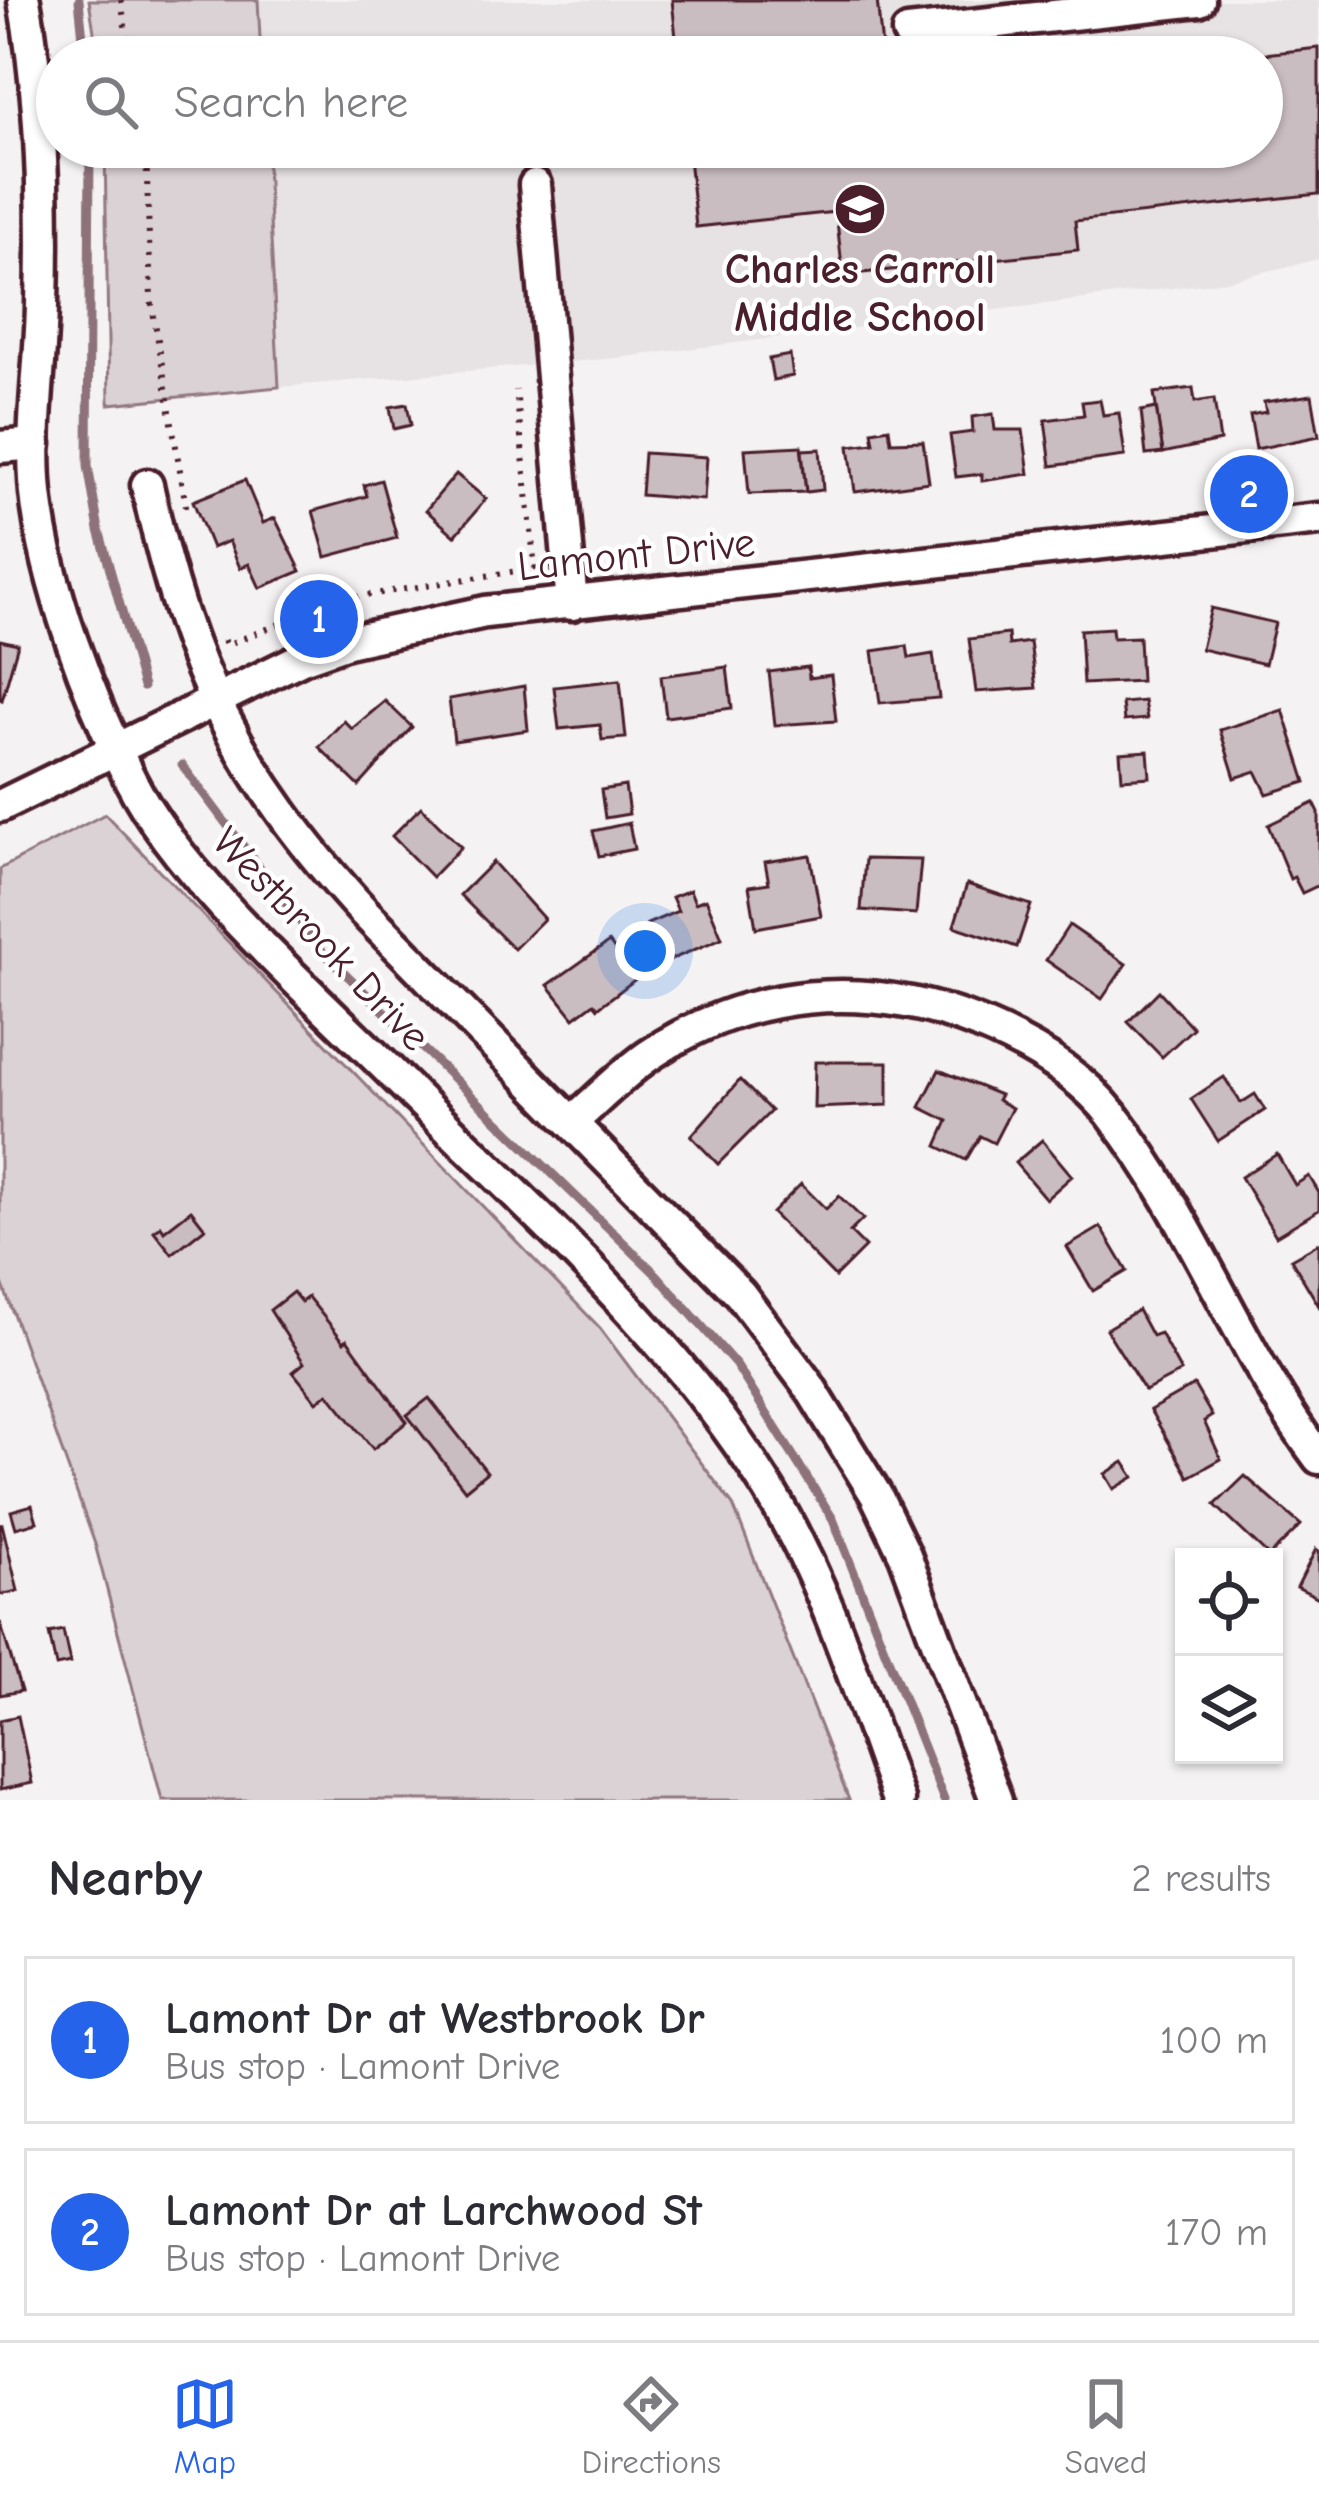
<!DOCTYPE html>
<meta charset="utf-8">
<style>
:root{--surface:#fff;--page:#f7f7f7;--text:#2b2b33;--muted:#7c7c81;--line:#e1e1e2;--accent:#2563eb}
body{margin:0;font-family:"Comic Neue",sans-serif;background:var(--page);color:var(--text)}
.controls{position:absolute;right:36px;bottom:36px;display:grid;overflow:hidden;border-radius:0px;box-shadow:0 3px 9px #0004}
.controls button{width:108px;height:108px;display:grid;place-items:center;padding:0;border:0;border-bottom:3px solid var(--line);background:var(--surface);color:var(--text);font:60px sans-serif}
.you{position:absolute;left:645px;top:951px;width:42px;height:42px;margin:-30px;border:9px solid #fff;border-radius:50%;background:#1a73e8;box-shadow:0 0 0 18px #1a73e833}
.badge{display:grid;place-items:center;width:78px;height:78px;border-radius:50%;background:var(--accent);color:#fff;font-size:39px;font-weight:700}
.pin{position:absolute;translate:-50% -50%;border:6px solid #fff;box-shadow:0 3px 12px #0006}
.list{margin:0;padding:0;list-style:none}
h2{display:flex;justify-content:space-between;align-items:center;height:156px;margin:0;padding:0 48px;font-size:51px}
h2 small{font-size:39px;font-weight:400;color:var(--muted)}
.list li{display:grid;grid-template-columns:78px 1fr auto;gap:36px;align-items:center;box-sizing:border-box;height:168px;margin:0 24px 24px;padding:0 24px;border:3px solid var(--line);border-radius:0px}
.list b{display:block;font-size:45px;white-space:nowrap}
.list p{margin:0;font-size:39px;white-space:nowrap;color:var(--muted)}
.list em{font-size:39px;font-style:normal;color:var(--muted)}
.icon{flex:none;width:66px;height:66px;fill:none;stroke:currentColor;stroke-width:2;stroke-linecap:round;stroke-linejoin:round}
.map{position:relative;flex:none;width:1319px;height:1800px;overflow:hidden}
.search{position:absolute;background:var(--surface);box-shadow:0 3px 9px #0004;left:36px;right:36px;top:36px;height:132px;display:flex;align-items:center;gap:30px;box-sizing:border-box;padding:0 42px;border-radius:66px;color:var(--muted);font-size:45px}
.sheet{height:540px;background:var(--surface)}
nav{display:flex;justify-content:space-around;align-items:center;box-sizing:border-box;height:168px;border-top:3px solid var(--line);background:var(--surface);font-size:33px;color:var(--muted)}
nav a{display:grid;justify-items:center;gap:6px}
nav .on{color:var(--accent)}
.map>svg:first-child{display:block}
.built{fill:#e7e2e3}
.green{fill:#dbd2d5;stroke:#927880;stroke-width:3}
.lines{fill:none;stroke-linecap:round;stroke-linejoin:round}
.stream{stroke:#8d727a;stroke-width:9}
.building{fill:#cabdc1;stroke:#4a1f2b;stroke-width:3}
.minor-casing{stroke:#4a1f2b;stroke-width:39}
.path{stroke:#4a1f2b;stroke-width:6;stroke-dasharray:3 9;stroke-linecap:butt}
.minor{stroke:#fff;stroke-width:30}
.labels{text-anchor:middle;stroke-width:9;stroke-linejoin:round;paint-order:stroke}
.poi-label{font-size:42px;font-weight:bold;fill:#4a1f2b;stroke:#fff}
.street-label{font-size:42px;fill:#4a1f2b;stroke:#fff}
</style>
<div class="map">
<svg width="1319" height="1800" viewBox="0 0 1319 1800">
<rect width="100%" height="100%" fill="#f4f2f2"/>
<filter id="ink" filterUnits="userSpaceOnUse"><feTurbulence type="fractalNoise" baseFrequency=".00833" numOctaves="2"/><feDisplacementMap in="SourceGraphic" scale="24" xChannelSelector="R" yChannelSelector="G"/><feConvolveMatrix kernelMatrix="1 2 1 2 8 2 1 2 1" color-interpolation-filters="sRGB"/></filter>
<g filter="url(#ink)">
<!-- built -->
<polygon class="built" points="258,0 1319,0 1319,259 1226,281 616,358 279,387 266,147 1262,147 1262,57 261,57"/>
<!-- green -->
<g class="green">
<polygon points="89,0 258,0 261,57 98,57"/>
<polygon points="105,147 266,147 279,387 109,404"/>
<polygon points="105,814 600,1328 733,1505 849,1800 162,1800 95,1544 0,1277 0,869"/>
</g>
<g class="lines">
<!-- stream -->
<g class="stream">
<polyline points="79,0 85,57"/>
<polyline points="90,147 88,466 99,530 143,687"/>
<polyline points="182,765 323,952 657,1275 736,1365 833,1519 944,1800"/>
</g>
</g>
<!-- building -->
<g class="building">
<polygon points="672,0 877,0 883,57 678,57"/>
<polygon points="1319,48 1319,194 1075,221 1078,250 843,275 836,212 696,227 688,147 1262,147 1262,57 1235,57"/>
<polygon points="790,355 793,376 773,380 769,359"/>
<polygon points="1193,388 1195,402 1214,399 1220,441 1163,453 1154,393"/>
<polygon points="1312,395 1319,436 1256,449 1250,415 1266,412 1264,402"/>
<polygon points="1100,400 1103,415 1119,413 1125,456 1051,466 1045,420 1084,415 1082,402"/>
<polygon points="407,404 411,425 394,429 390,407"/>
<polygon points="1156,408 1163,453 1146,455 1141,411"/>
<polygon points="993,414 995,430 1023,430 1029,474 982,481 982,474 956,477 950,435 973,432 972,417"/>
<polygon points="889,428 891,442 923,441 929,482 855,492 849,446 874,443 872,431"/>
<polygon points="801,446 806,492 749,494 745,449"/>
<polygon points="820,449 823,490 806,492 802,450"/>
<polygon points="644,453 707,457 704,500 641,495"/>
<polygon points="456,474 486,499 455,536 426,510"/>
<polygon points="245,480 263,523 275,518 301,571 260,588 249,564 240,568 229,541 212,548 193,501"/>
<polygon points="381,480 397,538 326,557 313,511 367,496 364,485"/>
<polygon points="1211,608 1275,623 1265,664 1201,649"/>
<polygon points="1112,628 1113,638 1139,637 1141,681 1083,684 1080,630"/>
<polygon points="1008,634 1009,645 1030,642 1036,688 976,692 969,639"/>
<polygon points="0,640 18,644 2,700 0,699"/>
<polygon points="907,646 909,658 933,654 939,698 880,703 873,651"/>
<polygon points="727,667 732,708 666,717 661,676"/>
<polygon points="808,667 809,678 831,675 836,721 775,725 769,672"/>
<polygon points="620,680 626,738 602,740 600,725 559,729 554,687"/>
<polygon points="524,686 528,730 454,741 449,699"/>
<polygon points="385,701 412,727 359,786 319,747 344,721 352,729"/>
<polygon points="1144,701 1147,719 1124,721 1122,703"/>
<polygon points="1283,710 1306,782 1267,794 1256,771 1235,778 1220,730"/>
<polygon points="1148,751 1150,777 1122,779 1120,753"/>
<polygon points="625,786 629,814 605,818 601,790"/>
<polygon points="1314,803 1319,813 1319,885 1302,893 1294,877 1290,879 1268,825"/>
<polygon points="421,807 461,847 432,877 392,836"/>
<polygon points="629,823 634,849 599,856 593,831"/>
<polygon points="810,855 821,916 756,928 749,886 769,883 765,862"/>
<polygon points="865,859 921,860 916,914 861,910"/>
<polygon points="493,862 544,919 514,949 460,895"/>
<polygon points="967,884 1031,905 1017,947 954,926"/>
<polygon points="690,890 695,903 706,899 722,938 663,963 647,924 678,911 672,897"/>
<polygon points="1069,925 1126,964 1102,999 1046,960"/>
<polygon points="609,942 637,978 598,1008 594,1003 574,1018 548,985"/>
<polygon points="1159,991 1193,1028 1162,1057 1128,1022"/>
<polygon points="815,1062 888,1062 888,1105 814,1108"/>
<polygon points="939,1070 1000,1095 997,1100 1012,1108 994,1143 980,1136 966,1160 937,1146 948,1121 920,1107"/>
<polygon points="1224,1077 1241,1103 1255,1094 1265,1110 1218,1141 1191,1099"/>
<polygon points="740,1080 771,1111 718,1164 691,1136"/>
<polygon points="1042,1140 1072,1176 1046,1199 1015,1163"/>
<polygon points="1277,1154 1295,1185 1309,1176 1319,1193 1319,1210 1276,1236 1241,1177"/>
<polygon points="801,1184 826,1209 839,1196 863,1219 850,1232 865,1247 835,1277 772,1213"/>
<polygon points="191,1210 205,1228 172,1254 154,1231 161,1226 164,1231"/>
<polygon points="1101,1227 1127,1271 1093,1291 1067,1247"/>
<polygon points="1319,1243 1319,1306 1291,1259"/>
<polygon points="293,1292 301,1302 308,1297 344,1342 347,1339 407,1422 373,1449 328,1393 317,1402 293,1372 304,1363 270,1310"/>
<polygon points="1138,1310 1152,1336 1160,1333 1181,1372 1145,1391 1106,1329"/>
<polygon points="1194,1385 1212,1416 1204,1421 1221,1459 1189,1477 1150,1410"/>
<polygon points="429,1398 487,1472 465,1490 407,1415"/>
<polygon points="1124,1462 1134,1477 1114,1489 1105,1474"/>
<polygon points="1245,1476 1301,1525 1269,1556 1215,1505"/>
<polygon points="32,1505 37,1522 16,1528 11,1511"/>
<polygon points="2,1524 18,1591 0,1595 0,1525"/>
<polygon points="1316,1549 1319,1551 1319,1598 1297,1587"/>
<polygon points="0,1622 21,1691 0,1695"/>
<polygon points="63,1630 70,1663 56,1666 49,1633"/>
<polygon points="18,1716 32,1783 0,1790 0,1720"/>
</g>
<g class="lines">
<!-- minor casing -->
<g class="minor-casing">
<g id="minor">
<path d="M24 0C42 100 45 202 42 304 41 366 30 430 36 493 45 583 90 700 131 781 181 880 317 998 397 1078 527 1208 672 1332 769 1490 827 1586 860 1695 898 1800"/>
<polyline points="908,32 1199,0"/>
<polyline points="535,185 572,604"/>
<polyline points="0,447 35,444"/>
<path d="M147 485C187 669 237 774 365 913L740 1294 809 1386 876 1495 905 1555 996 1800"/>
<polyline points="0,806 302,658 347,642 485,612 1319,519"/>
<path d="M572 1122C597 1100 621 1075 648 1056 747 988 868 979 978 1023 1027 1043 1078 1072 1112 1115 1194 1221 1239 1351 1319 1458"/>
</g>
</g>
<!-- path -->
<g class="path">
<polyline points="121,0 130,57"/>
<polyline points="146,147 151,299 187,512"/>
<polyline points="224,640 226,645 344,599 535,568 516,390"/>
</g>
<!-- minor -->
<use href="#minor" class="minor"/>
</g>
</g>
<!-- icons -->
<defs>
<g id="school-disc" transform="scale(2.7)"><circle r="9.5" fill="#4a1f2b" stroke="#fff"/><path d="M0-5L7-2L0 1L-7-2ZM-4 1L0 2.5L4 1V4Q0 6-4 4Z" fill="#fff"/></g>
</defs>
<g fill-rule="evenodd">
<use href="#school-disc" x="860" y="209"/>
</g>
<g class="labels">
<!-- poi labels -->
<g class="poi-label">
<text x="860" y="283">Charles Carroll<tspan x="860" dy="48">Middle School</tspan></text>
</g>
<!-- street labels -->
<g class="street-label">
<text transform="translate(636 553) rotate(-6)" y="15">Lamont Drive</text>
<text transform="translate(322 938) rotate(46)" y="15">Westbrook Drive</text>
</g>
</g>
</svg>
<div class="controls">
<button><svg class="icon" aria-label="locate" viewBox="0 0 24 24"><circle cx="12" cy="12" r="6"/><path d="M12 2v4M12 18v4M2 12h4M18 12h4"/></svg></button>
<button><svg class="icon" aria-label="layers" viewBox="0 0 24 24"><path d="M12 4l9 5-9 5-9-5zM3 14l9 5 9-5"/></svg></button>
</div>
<div class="you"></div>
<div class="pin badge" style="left:319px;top:619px">1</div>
<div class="pin badge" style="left:1249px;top:494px">2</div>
<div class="search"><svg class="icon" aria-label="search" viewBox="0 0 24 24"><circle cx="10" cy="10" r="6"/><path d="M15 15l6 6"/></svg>Search here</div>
</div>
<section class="sheet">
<h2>Nearby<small>2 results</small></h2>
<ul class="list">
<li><span class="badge">1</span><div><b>Lamont Dr at Westbrook Dr</b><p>Bus stop · Lamont Drive</p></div><em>100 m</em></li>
<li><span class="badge">2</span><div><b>Lamont Dr at Larchwood St</b><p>Bus stop · Lamont Drive</p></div><em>170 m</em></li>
</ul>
</section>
<nav>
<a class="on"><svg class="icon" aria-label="map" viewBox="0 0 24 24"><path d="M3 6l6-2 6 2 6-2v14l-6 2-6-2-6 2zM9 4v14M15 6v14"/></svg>Map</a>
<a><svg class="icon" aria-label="directions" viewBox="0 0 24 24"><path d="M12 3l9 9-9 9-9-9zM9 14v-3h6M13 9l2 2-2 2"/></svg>Directions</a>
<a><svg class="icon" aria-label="saved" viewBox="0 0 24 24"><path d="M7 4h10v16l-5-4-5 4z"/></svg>Saved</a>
</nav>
